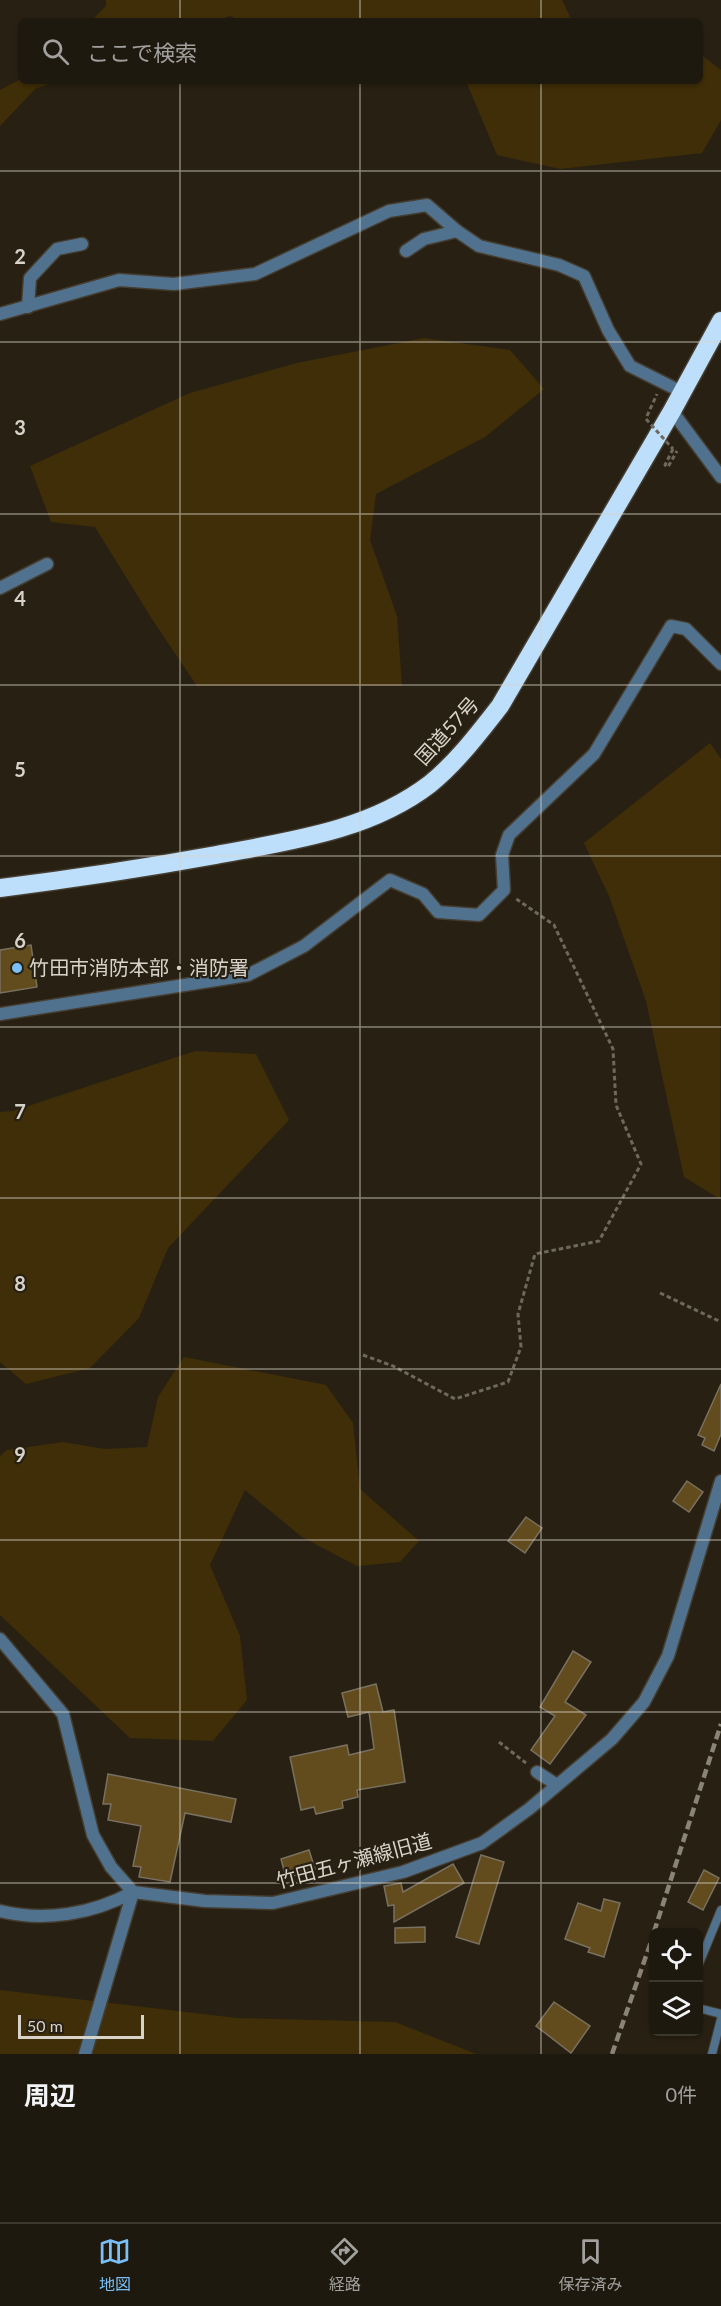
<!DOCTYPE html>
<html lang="ja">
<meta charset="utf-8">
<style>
:root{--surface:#1e190e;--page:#262217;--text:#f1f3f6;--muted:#a1a09e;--line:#3c382e;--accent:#7abff8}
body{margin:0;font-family:Lato,"Noto Sans JP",sans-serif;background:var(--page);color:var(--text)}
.controls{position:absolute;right:18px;bottom:18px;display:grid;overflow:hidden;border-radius:9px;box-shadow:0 2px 4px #0004}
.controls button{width:54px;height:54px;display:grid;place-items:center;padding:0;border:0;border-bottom:2px solid var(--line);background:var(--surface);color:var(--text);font:30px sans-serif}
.scale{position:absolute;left:18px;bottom:15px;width:126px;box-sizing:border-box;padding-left:6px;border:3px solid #d8d3ca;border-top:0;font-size:16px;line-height:21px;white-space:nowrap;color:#d8d3ca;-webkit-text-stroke:4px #282113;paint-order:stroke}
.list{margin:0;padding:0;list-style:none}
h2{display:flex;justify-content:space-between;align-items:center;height:78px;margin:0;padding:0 24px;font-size:26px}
h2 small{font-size:20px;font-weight:400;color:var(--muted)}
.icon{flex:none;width:33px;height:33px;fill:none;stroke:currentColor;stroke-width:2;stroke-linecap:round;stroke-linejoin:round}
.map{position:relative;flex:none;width:721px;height:2054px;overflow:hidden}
.search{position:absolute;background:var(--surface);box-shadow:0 2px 4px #0004;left:18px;right:18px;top:18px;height:66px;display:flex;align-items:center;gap:15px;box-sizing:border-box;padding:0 21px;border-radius:9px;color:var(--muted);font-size:22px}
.sheet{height:168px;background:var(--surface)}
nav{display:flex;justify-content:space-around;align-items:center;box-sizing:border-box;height:84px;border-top:2px solid var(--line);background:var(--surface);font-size:16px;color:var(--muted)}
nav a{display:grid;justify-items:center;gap:3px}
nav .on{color:var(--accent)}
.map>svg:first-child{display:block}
.green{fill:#3f2e07}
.building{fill:#624c1d;stroke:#797060;stroke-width:1.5}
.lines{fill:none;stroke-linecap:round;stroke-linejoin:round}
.lane-casing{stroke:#443d30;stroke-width:10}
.street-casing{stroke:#443d30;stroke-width:15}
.highway-casing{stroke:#443d30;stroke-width:21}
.path{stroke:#6f685c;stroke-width:3;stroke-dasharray:4.5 3;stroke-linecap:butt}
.lane{stroke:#51728e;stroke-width:8}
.street{stroke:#51728e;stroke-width:12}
.highway{stroke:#bedffb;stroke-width:18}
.rail{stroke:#898378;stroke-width:4.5;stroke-dasharray:9 4.5;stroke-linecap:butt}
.path-bridge{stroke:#6f685c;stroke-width:3;stroke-dasharray:4.5 3;stroke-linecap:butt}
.grid{fill:none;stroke:#d8d3ca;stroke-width:1.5;stroke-opacity:0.55}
.poi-dot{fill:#7abff8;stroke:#282113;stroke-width:2}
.labels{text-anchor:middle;stroke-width:4.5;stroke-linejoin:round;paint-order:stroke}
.street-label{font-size:20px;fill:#d8d3ca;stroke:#282113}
.poi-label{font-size:20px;fill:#d8d3ca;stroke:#282113;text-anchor:start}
.grid-label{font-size:20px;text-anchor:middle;font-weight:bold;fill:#d8d3ca;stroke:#282113;stroke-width:4.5;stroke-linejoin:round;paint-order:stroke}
</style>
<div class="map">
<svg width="721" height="2054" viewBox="0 0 721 2054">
<rect width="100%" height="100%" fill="#282113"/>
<!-- green -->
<g class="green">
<polygon points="106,0 562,0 572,21 242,21 230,16 217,21 91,21 106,6"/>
<polygon points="700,54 721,70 721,120 702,153 560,169 497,155 466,81 700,81"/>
<polygon points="21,79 57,81 35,89 0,126 0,90"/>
<polygon points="424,338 510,350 544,389 485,437 376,494 370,540 397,616 402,686 197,686 152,619 95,527 51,522 30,466 190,393 297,363"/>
<polygon points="710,743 721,759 720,1199 684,1177 646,1001 609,896 584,843"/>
<polygon points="195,1051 256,1054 289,1120 168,1248 139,1318 90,1368 26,1384 0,1362 0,1112 13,1111"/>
<polygon points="184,1357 326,1385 353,1423 360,1489 419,1541 400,1562 357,1566 302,1537 245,1490 210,1565 240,1636 247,1700 213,1741 130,1738 0,1615 0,1456 7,1450 63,1442 105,1449 147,1447 158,1397"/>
<polygon points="0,1990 237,2018 395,2022 476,2054 0,2054"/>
</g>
<!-- building -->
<g class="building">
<polygon points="31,945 37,987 0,993 0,950"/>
<polygon points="721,1384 721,1434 714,1451 702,1445 705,1438 698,1435"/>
<polygon points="687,1481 703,1492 689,1512 673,1501"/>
<polygon points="526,1517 542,1528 525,1553 508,1541"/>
<polygon points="573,1651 591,1662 565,1702 586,1715 550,1764 531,1750 555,1716 540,1707"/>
<polygon points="376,1684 383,1712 394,1710 405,1782 357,1790 358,1797 342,1801 343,1808 316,1814 314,1807 301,1810 290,1757 347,1745 349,1755 374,1749 369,1712 348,1717 342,1693"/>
<polygon points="108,1774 236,1799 231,1822 185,1813 170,1882 139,1877 141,1867 133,1866 141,1826 108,1820 111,1804 103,1804"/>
<polygon points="309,1850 315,1869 286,1878 281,1859"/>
<polygon points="481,1855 504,1862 479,1944 456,1937"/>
<polygon points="453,1864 464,1883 394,1922 394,1905 388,1906 384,1886 401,1883 403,1892"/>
<polygon points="704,1870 719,1878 703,1910 688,1902"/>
<polygon points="604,1899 620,1903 604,1957 588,1952 590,1948 565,1939 578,1903 601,1911"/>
<polygon points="425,1927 425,1942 395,1943 395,1928"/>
<polygon points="554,2002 590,2026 571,2053 536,2026"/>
</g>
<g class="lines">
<!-- lane casing -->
<g class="lane-casing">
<g id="lane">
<polyline points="698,1966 721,1910"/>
<polyline points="698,2008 721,2014"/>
<polyline points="712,2054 721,2019"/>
</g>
</g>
<!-- street casing -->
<g class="street-casing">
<g id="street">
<polyline points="406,251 424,239 457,231 479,246 559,265 584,276 608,330 630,366 682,392"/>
<polyline points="28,307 30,278 57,249 82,244"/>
<polyline points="0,314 119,280 174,284 255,274 389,211 427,205 457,231"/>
<polyline points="672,411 721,477"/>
<polyline points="0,588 47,564"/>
<polyline points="0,1014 248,975 304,946 390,880 423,894 438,912 479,915 504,890 502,855 509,835 594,754 671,626 686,629 721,664"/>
<polyline points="0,1639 63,1714 93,1835 111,1867 133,1892"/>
<polyline points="537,1772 557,1785"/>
<polyline points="133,1892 205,1901 273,1903 403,1872 482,1843 529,1809 612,1739 644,1702 668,1656 721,1481"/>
<path d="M0 1911C45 1922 93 1914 133 1892"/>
<polyline points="85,2054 133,1892"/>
</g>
</g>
<!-- highway casing -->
<g class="highway-casing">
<path id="highway" d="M0 888C72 879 144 868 216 855 289 841 369 831 430 784 457 762 478 734 500 706L672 411 721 321"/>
</g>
<!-- path -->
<g class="path">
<polyline points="647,416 657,394"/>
<polyline points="673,449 665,465 668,467 677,451"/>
<polyline points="660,1293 721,1322"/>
<polyline points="363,1355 393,1366 455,1399 508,1382 521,1347 518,1314 535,1254 599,1241 641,1164 616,1105 613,1049 554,925 515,898"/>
<polyline points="499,1742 526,1763"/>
</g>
<!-- lane -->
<use href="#lane" class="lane"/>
<!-- street -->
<use href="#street" class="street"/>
<!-- highway -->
<use href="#highway" class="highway"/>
<!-- rail -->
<g class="rail">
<polyline points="654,1932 721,1724"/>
<polyline points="612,2054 654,1933"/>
</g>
<!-- path-bridge -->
<polyline class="path-bridge" points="646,419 673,449"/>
</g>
<!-- grid -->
<path class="grid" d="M180 0V21M360 0V21M541 0V21M180 81V2054M360 81V2054M541 81V2054M0 171H721M0 342H721M0 514H721M0 685H721M0 856H721M0 1027H721M0 1198H721M0 1369H721M0 1540H721M0 1712H721M0 1883H721"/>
<!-- markers -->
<circle class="poi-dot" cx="17" cy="968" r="6"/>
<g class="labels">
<!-- street labels -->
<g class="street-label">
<text transform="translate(447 731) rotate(-48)" y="7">国道57号</text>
<text transform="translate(354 1861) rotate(-15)" y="7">竹田五ヶ瀬線旧道</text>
</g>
<!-- poi labels -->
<g class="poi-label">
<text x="29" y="975">竹田市消防本部・消防署</text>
</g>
</g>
<g class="grid-label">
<text x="20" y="264">2</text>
<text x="20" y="435">3</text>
<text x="20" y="606">4</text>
<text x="20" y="777">5</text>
<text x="20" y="948">6</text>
<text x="20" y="1119">7</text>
<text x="20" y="1291">8</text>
<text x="20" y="1462">9</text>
</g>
</svg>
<div class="controls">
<button><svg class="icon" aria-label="locate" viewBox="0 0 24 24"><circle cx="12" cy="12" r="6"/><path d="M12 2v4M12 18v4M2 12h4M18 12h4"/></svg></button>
<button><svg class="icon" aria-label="layers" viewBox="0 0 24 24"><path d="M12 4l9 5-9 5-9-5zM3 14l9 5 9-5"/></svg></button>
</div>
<div class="scale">50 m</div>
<div class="search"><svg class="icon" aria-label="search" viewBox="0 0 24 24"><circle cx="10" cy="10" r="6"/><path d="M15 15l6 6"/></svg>ここで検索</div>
</div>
<section class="sheet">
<h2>周辺<small>0件</small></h2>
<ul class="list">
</ul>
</section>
<nav>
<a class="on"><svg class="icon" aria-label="map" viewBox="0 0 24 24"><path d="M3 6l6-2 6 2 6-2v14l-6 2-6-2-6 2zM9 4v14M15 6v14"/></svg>地図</a>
<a><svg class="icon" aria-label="directions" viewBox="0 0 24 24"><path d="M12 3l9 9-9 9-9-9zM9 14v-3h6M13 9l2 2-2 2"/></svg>経路</a>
<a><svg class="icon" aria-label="saved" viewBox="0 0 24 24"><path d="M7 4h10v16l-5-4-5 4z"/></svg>保存済み</a>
</nav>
